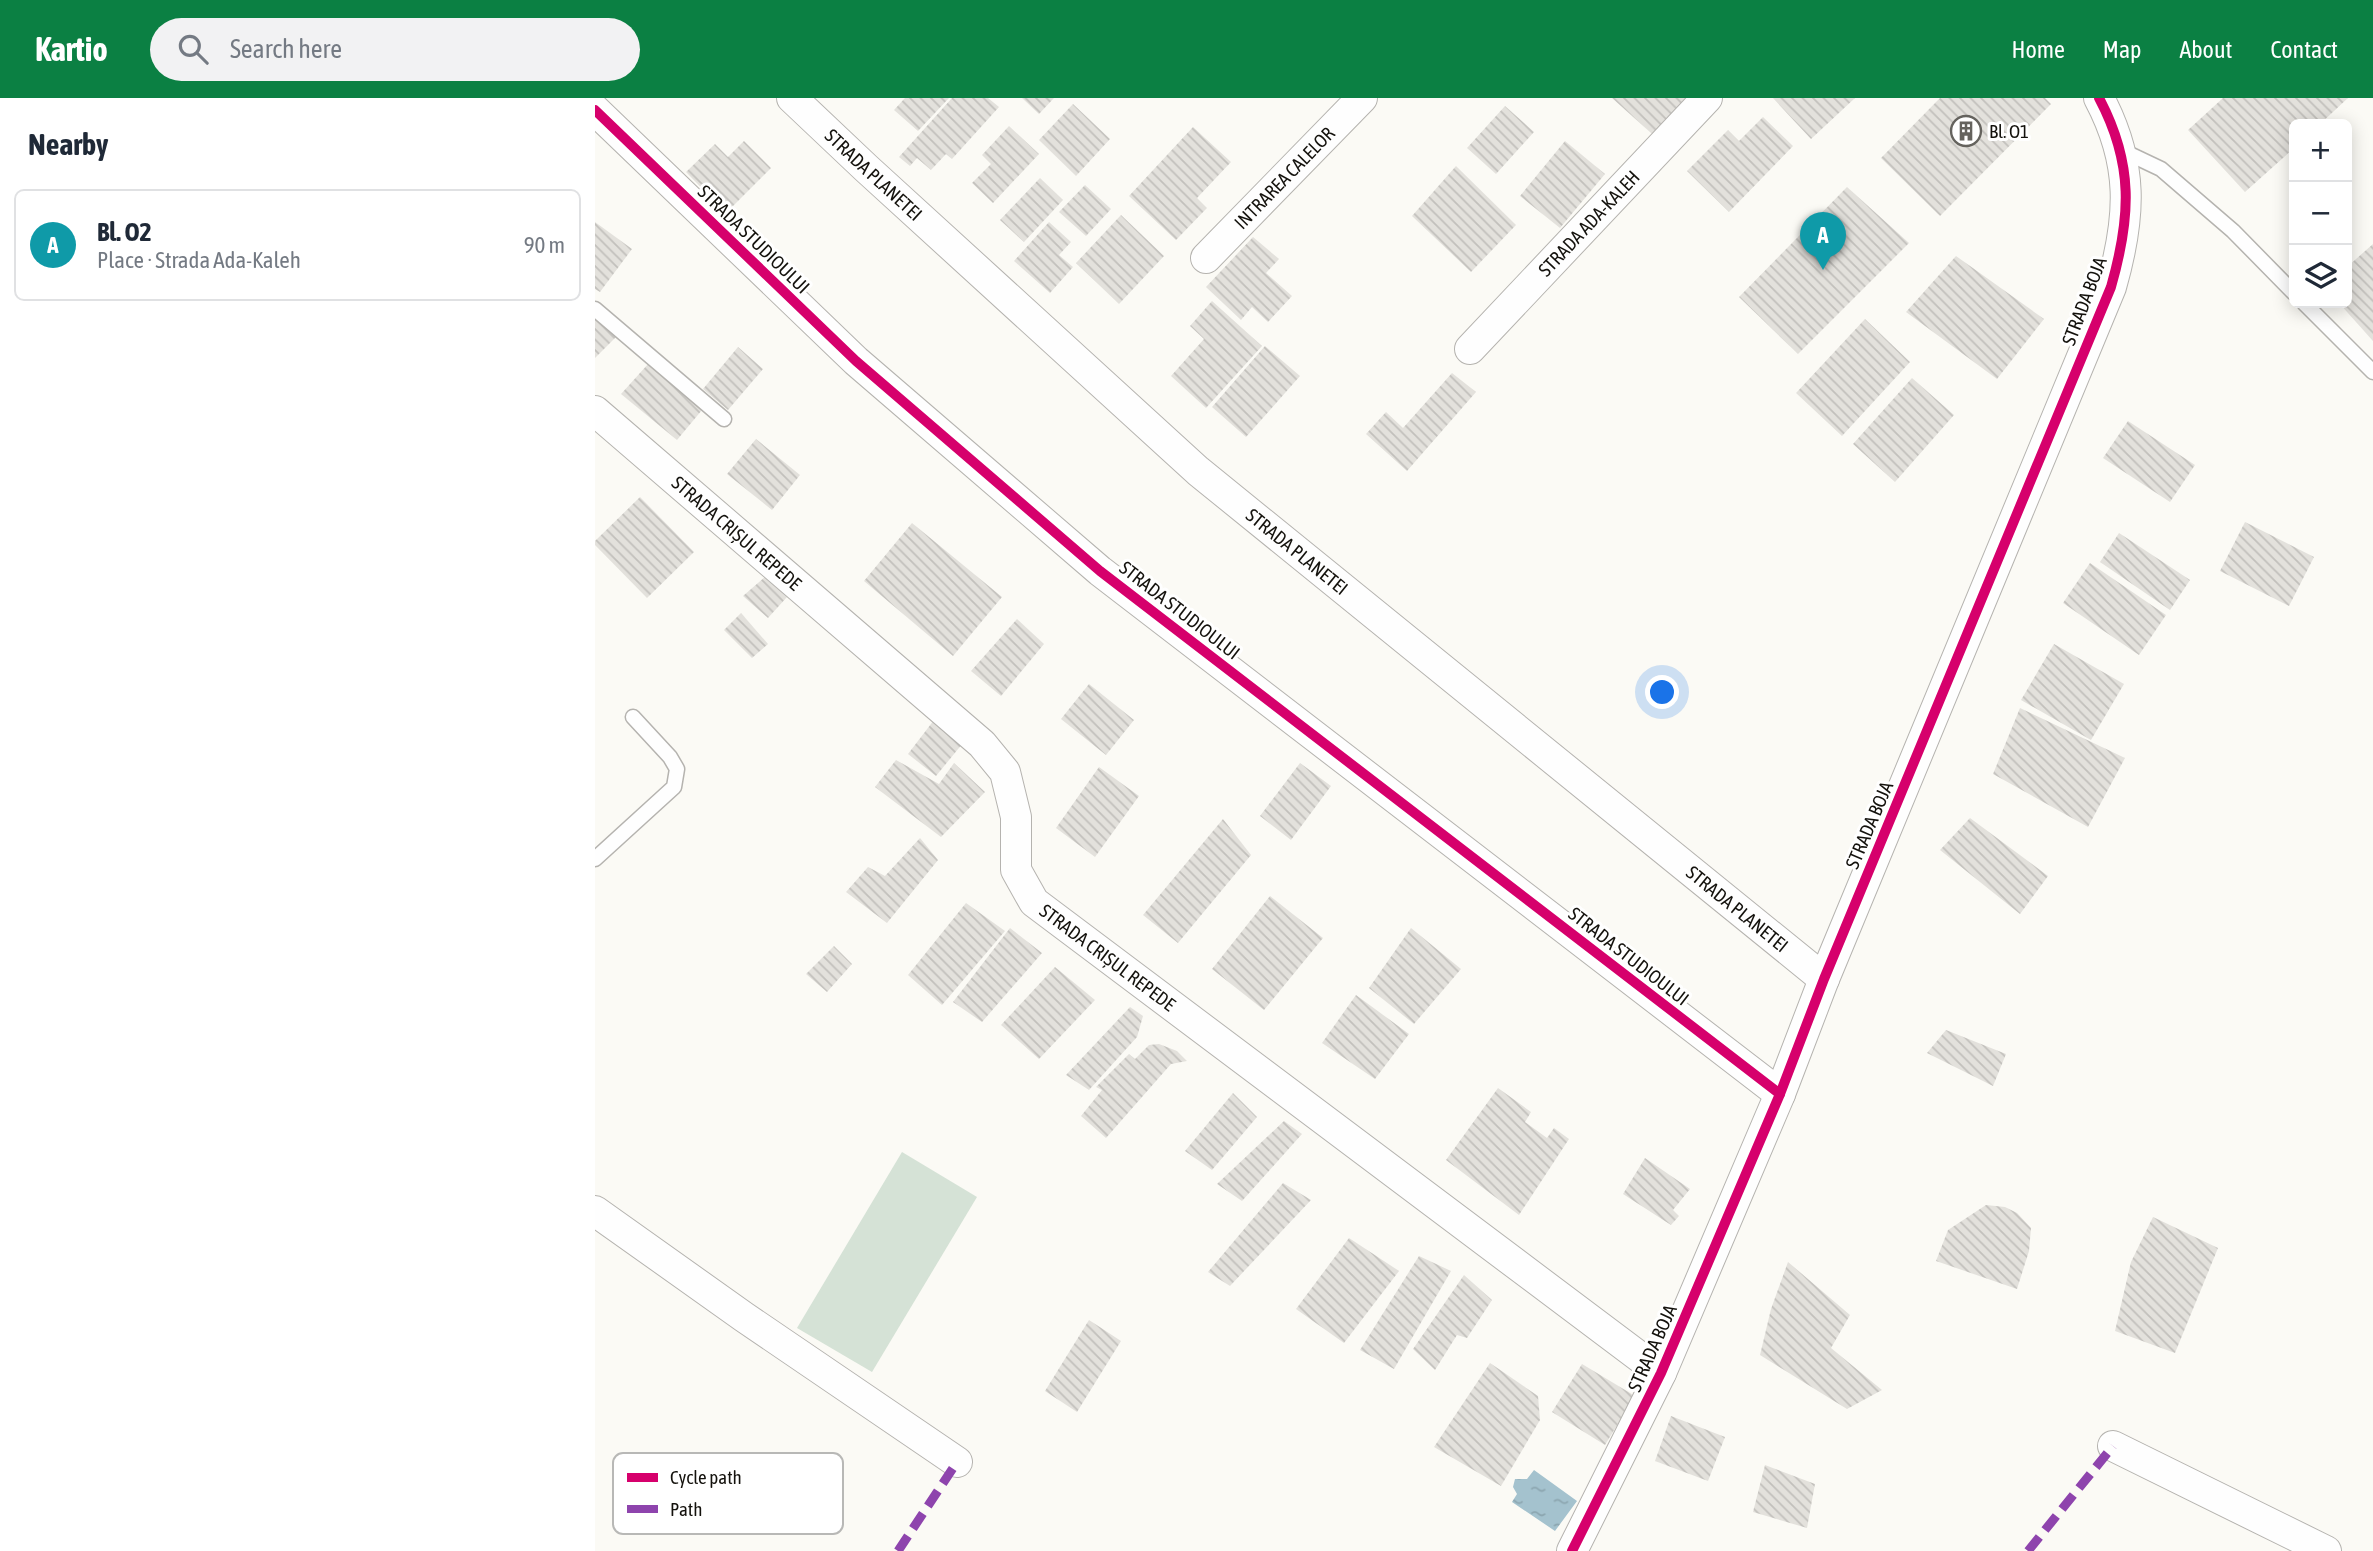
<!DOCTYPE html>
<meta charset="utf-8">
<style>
:root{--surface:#fff;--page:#f2f2f3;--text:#1f2937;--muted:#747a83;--line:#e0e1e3;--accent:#0b8043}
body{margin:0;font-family:"Asap Condensed",sans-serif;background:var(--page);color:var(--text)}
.controls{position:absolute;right:21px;top:21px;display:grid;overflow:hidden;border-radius:10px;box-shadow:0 4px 18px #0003}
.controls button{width:63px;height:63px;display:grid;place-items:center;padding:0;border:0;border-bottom:2px solid var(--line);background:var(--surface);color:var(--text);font:35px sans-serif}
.you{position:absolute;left:1068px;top:595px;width:24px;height:24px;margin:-18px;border:5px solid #fff;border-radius:50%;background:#1a73e8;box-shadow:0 0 0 10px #1a73e833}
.badge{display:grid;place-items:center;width:46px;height:46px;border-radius:50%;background:var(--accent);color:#fff;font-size:23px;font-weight:700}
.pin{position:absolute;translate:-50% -58px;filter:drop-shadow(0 2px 4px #0008)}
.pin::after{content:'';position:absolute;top:37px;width:24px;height:21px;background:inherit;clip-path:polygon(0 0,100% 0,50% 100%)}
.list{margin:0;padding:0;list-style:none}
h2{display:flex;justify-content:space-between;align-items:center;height:91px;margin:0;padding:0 28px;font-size:30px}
h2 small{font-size:23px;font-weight:400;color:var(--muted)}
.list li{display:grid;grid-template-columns:46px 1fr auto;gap:21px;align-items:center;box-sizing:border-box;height:112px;margin:0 14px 14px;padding:0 14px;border:2px solid var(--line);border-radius:10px}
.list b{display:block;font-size:26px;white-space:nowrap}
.list p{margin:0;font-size:23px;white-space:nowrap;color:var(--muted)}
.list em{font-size:23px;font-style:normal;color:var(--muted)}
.icon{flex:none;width:38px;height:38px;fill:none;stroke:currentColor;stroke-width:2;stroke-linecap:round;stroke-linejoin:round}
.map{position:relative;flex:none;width:1778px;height:1453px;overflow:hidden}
header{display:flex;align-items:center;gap:42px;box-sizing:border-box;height:98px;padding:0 35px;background:var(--accent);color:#fff}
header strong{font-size:33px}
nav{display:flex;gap:38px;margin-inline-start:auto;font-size:24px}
.search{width:490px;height:63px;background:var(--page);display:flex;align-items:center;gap:18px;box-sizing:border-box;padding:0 24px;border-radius:38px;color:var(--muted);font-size:26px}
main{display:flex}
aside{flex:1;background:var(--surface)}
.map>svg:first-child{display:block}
.grass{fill:#d5e2d6}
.water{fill:url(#water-ripples)}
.building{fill:url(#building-back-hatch)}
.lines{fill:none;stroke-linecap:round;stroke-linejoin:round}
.lane-casing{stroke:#b5b3af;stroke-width:17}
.street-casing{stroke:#b5b3af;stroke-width:32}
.lane{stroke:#fefefe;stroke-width:14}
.street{stroke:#fefefe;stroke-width:30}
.quiet{stroke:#8e44ad;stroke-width:9;stroke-dasharray:18 9;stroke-linecap:butt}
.cycleway-casing{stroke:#fff;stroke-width:15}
.cycleway{stroke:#d6006c;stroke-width:10}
.labels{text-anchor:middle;stroke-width:6;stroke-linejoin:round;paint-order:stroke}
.poi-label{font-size:19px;fill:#14120d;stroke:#fff;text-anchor:start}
.street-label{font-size:19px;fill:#14120d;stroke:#fff}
.key{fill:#fff;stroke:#b8b8b6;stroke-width:2}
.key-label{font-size:19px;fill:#14120d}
</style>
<header>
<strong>Kartio</strong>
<div class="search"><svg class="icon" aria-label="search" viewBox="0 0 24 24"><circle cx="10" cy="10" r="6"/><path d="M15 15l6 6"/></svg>Search here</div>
<nav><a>Home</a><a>Map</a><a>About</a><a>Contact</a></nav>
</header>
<main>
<aside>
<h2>Nearby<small></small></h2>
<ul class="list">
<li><span class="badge" style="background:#0f9aa8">A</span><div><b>Bl. O2</b><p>Place · Strada Ada-Kaleh</p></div><em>90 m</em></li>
</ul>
</aside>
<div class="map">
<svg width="1778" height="1453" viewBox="0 0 1778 1453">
<defs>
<pattern id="water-ripples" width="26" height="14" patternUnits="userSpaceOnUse" patternTransform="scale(1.75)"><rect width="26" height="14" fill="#a4c2ce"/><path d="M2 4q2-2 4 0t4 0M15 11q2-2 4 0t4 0" fill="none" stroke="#8ca6b0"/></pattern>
<pattern id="building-back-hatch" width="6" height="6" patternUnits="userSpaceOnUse" patternTransform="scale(1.75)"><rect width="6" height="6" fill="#e3e1dc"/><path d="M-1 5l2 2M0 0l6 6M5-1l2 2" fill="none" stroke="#c2c0bc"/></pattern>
</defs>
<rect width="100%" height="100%" fill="#fbfaf5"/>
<!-- grass -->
<polygon class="grass" points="307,1054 382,1099 277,1274 202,1230"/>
<!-- water -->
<polygon class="water" points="939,1372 982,1403 960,1433 917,1404 922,1396 918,1389 920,1381 932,1381"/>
<!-- building -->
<g class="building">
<polygon points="310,0 354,0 323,33 299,12"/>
<polygon points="357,0 393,0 404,9 357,61 351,56 336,72 322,60 315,68 304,59"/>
<polygon points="427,0 459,0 444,16"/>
<polygon points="1017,0 1101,0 1065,43"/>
<polygon points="1178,0 1260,0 1216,41"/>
<polygon points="1345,0 1450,0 1456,6 1345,118 1286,60"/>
<polygon points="1628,0 1753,0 1725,26 1699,26 1699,50 1650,94 1593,32"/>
<polygon points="478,6 515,41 481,78 444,42"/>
<polygon points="910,8 939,34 901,76 872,50"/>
<polygon points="1168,19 1198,48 1134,114 1092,73 1133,32 1144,43"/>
<polygon points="414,28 444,56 398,105 377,85 396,66 387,57"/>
<polygon points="598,29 636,64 602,100 612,110 581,142 534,98"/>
<polygon points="149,43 176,70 131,115 91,74 120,46 133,59"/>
<polygon points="970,43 1010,76 965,130 925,98"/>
<polygon points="861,68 921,127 876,174 817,118"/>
<polygon points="445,80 468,102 429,144 405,122"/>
<polygon points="490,87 516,111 491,138 464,114"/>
<polygon points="1252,89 1314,145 1203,256 1144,199"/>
<polygon points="526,117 569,158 524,206 481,165"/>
<polygon points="0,124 37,151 5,194 0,191"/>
<polygon points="454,124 476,144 464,157 478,169 455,195 419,163"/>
<polygon points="658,139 684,161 671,175 697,198 673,224 657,209 646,222 611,189"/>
<polygon points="1778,146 1778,243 1744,205 1752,205 1752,169"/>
<polygon points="1361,158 1449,221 1402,281 1311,214"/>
<polygon points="617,203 667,248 611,310 576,278 609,241 595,228"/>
<polygon points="0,217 23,237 0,260"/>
<polygon points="1270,221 1315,264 1247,338 1201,295"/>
<polygon points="670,248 705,278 651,339 617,309"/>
<polygon points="143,249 168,271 133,312 108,291"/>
<polygon points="54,265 107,312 82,342 26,296"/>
<polygon points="857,275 881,294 812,373 771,336 791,314 808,330"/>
<polygon points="1317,280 1359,317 1300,384 1258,346"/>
<polygon points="1533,323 1600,367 1575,404 1508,360"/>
<polygon points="161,341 205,377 177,412 132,376"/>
<polygon points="45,399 99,454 52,500 0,447 0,443"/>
<polygon points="1650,424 1719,459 1694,508 1625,473"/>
<polygon points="317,425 407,499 358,558 269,483"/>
<polygon points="1524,435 1595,482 1575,512 1505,464"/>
<polygon points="1495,465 1571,517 1544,557 1468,505"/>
<polygon points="172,477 192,499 173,520 148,498"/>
<polygon points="146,515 173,546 157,560 129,532"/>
<polygon points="422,521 449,546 406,598 376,573"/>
<polygon points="1459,546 1529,586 1496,642 1426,602"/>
<polygon points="494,586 539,622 511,657 466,621"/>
<polygon points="1425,610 1530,660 1493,729 1398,676"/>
<polygon points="339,622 368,645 341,678 313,656"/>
<polygon points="301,662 344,686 359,665 390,694 346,739 280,689"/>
<polygon points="705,665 736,688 696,742 665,718"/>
<polygon points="504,669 544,698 500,759 461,730"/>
<polygon points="1375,720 1453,778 1425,816 1345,752"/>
<polygon points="628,721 656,757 583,845 548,817"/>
<polygon points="325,740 343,762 292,825 251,794 273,769 290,778"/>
<polygon points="675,798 728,840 669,912 617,871"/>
<polygon points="371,805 410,833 347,907 313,877"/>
<polygon points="415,830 447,855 387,924 358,904"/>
<polygon points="816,830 866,871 819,926 774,890"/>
<polygon points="239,848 257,866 232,894 211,876"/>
<polygon points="460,869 500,902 444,961 406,927"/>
<polygon points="761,897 814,936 780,981 727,945"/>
<polygon points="535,909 548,918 542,939 494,992 471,977"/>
<polygon points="1351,932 1411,956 1398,988 1332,955"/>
<polygon points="564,946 582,953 592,963 576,966 511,1040 486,1018 507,992 501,989 534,956 540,961 554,947"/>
<polygon points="903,990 936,1014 930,1024 952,1040 959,1030 974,1041 924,1117 851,1062"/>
<polygon points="638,995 662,1019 617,1072 590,1053"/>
<polygon points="689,1023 707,1036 647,1103 622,1086"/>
<polygon points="1050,1060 1095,1091 1078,1112 1084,1118 1076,1127 1028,1096"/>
<polygon points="688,1085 716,1102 635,1188 613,1174"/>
<polygon points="1391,1107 1410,1109 1422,1115 1436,1130 1434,1153 1422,1191 1341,1163 1353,1132"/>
<polygon points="1558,1119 1623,1150 1580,1255 1520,1233 1536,1164"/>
<polygon points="754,1140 804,1173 749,1245 701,1211"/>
<polygon points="824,1158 856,1173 799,1271 765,1252"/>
<polygon points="1193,1164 1255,1217 1236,1250 1287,1292 1252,1311 1165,1257 1176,1211"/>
<polygon points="869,1177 897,1202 872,1240 862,1237 840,1272 818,1251"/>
<polygon points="494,1222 526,1243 482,1314 450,1293"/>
<polygon points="895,1265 943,1298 945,1322 906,1388 839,1349"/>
<polygon points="987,1266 1040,1298 1010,1347 957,1314"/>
<polygon points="1076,1318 1130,1339 1113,1383 1060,1363"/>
<polygon points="1170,1367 1220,1386 1212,1430 1158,1414"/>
</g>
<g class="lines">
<!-- lane casing -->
<g class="lane-casing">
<g id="lane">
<polyline points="1526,52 1566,71 1638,133 1699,195"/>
<polyline points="1709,205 1778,274"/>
<polyline points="0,211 129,321"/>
<polyline points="0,761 79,689 82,671 75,659 38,619"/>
</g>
</g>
<!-- street casing -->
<g class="street-casing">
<g id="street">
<path id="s1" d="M197 0 271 70 603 373 1229 881"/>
<polyline points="0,12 261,263 505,473 1185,996"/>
<path id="s2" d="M611 160 767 0"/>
<path id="s3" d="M875 251 1112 0"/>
<path id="s4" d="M0 313 387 646 410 674 421 719V772L439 804 1066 1275"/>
<polyline points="0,1113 149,1219 362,1364"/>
<polyline points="1518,1348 1731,1453"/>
<path d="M977 1453 1066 1275 1185 996 1229 881 1516 189C1536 119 1539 66 1504 0"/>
</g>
</g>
<!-- lane -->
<use href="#lane" class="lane"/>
<!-- street -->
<use href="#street" class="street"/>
<!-- quiet -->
<g class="quiet">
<polyline points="303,1453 362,1364"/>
<polyline points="1433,1453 1518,1348"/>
</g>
<!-- cycleway casing -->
<g class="cycleway-casing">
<g id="cycleway">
<polyline points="0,12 261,263 505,473 1185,996"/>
<path d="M977 1453 1066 1275 1185 996 1229 881 1516 189C1536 119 1539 66 1504 0"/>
</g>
</g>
<!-- cycleway -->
<use href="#cycleway" class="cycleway"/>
</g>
<!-- icons -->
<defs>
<g id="building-ring" transform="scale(1.575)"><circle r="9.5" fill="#fff" stroke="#65635e" stroke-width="1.5"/><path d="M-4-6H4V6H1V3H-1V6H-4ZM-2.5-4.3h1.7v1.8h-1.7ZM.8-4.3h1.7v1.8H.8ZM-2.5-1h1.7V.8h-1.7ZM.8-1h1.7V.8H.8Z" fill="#65635e"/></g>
</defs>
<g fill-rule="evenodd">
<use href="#building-ring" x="1371" y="33"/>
</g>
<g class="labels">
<!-- poi labels -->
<g class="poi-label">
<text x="1394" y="40">Bl. O1</text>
</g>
<!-- street labels -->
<g class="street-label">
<text dy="7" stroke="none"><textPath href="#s1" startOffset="112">STRADA PLANETEI</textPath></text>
<text dy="7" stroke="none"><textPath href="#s2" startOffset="112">INTRAREA CALELOR</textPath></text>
<text dy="7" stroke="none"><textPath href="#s3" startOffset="173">STRADA ADA-KALEH</textPath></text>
<text transform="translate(159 141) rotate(44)" y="7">STRADA STUDIOULUI</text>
<text transform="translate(1489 203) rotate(-69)" y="7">STRADA BOJA</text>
<text dy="7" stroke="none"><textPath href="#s4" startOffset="187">STRADA CRIȘUL REPEDE</textPath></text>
<text dy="7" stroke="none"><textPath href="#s1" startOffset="679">STRADA PLANETEI</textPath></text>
<text transform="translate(585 512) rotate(38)" y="7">STRADA STUDIOULUI</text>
<text transform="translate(1274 727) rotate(-67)" y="7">STRADA BOJA</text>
<text dy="7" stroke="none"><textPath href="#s1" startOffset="1246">STRADA PLANETEI</textPath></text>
<text transform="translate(1034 858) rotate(38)" y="7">STRADA STUDIOULUI</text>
<text dy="7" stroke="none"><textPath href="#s4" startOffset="775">STRADA CRIȘUL REPEDE</textPath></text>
<text transform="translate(1057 1250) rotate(-66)" y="7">STRADA BOJA</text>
</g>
</g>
<!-- legend -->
<rect x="18" y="1355" width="230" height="81" rx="10" class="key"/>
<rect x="32" y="1375" width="31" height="9" fill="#d6006c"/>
<rect x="32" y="1407" width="31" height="8" fill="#8e44ad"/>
<g class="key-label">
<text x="75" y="1386">Cycle path</text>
<text x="75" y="1418">Path</text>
</g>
</svg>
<div class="controls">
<button>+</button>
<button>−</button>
<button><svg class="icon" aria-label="layers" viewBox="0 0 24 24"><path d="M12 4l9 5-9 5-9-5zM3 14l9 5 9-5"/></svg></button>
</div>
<div class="you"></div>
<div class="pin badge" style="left:1228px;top:172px;background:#0f9aa8">A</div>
</div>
</main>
